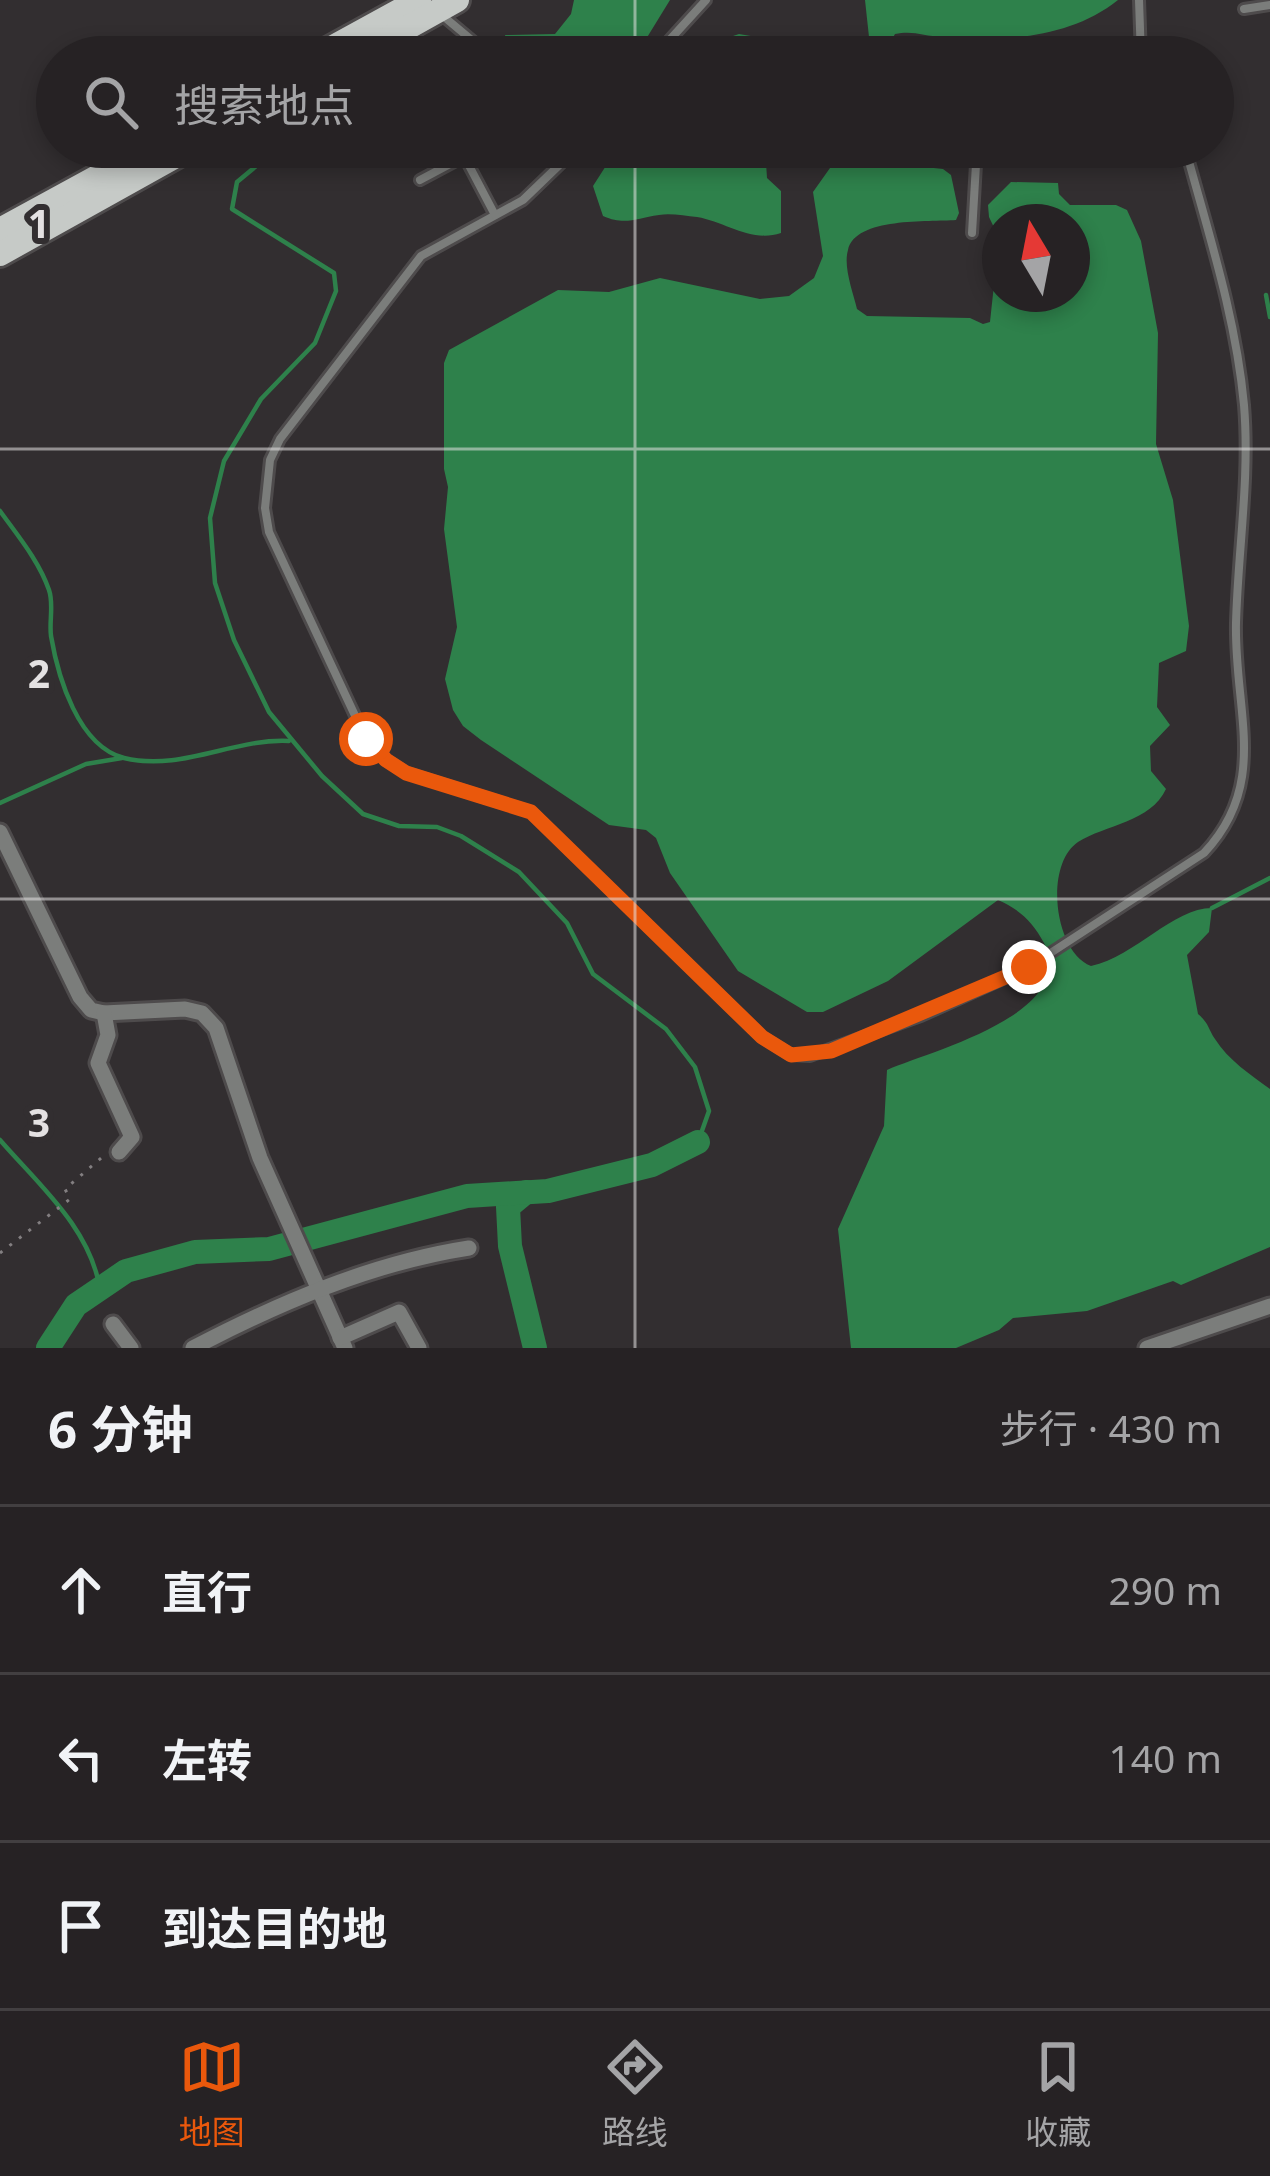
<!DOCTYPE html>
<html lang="zh">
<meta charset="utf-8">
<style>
:root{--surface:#262224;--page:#322f31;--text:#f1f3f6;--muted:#a4a4a6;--line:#423f41;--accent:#ea580c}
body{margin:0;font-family:"Noto Sans","Noto Sans SC",sans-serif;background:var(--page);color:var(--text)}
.compass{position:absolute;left:982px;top:204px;width:108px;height:108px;border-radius:50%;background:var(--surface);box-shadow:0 6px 18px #0003;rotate:350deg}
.stop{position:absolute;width:36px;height:36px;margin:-27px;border:9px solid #ea580c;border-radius:50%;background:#fff}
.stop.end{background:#ea580c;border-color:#fff;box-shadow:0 3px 12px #0008}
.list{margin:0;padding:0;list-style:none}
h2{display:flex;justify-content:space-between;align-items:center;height:156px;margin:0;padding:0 48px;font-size:51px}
h2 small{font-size:39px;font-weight:400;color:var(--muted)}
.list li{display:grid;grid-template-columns:78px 1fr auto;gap:36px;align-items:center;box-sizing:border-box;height:168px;padding:0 48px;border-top:3px solid var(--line)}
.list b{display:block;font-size:45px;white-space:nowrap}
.list em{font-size:39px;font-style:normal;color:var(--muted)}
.icon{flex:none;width:66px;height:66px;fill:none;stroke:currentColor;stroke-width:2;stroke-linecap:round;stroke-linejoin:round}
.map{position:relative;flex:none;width:1270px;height:1348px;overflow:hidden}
.search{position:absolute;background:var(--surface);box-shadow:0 6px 18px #0003;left:36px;right:36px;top:36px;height:132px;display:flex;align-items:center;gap:30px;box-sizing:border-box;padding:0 42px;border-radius:66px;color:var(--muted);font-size:45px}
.sheet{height:660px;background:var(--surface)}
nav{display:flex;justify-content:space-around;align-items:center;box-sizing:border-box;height:168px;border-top:3px solid var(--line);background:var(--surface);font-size:33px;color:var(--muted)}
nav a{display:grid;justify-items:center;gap:6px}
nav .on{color:var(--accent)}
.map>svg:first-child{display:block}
.water{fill:#2e814b;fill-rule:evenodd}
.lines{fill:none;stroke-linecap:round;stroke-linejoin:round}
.stream{stroke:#2e814b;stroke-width:4.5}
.river{stroke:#2e814b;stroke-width:24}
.lane-casing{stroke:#4e4b4c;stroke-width:14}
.street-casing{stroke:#4e4b4c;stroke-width:21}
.primary-casing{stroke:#4e4b4c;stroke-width:30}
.path{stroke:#837f81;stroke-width:3;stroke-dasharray:3 9;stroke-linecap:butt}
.lane{stroke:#7b7d7b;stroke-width:8}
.street{stroke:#7b7d7b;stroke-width:15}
.primary{stroke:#c6cac7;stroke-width:24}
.route{stroke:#ea580c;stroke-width:15}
.grid{fill:none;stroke:#e4e1e2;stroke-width:3;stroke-opacity:0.55}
.grid-label{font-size:39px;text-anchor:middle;font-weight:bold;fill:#e4e1e2;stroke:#322e30;stroke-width:12;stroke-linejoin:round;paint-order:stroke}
</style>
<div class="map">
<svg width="1270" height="1348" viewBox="0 0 1270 1348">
<rect width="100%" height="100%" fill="#322e30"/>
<!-- water -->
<g class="water">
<polygon points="574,0 670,0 635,57 537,57 507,44 505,35 555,34 571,14"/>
<path d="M865 0H1118C1069 39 1002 42 942 37 924 36 913 30 895 34L882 57H864L869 37Z"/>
<polygon points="739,34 781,41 818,57 711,57 724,39"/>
<path d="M618 147H765L767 178 781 191V233C751 243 726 222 697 217 685 216 671 213 659 215 636 218 626 226 603 216L593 186Z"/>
<path d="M869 161 943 169 951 175 959 213 956 220C929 222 855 217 848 250 843 267 853 292 857 309L867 316 970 318 983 324 990 322 999 238 989 217 988 205 1011 182 1058 183 1059 194 1070 205H1116L1127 210 1141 241 1158 333 1156 444 1173 500 1189 626 1186 651 1159 663 1157 707 1170 725 1150 746 1151 771 1166 789C1151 822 1105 825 1078 842 1044 865 1054 952 1091 966 1136 956 1173 908 1212 908L1209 932 1187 955 1198 1014C1209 1023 1208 1029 1215 1039 1228 1060 1251 1075 1270 1089V1247L1181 1285 1173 1281 1087 1311 1013 1318 999 1330 956 1348H851L838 1229 884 1126 887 1070C930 1051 1079 1014 1044 943 1033 922 1019 909 998 900L888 981 823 1012H807L738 971 670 873 656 838 646 830 609 825 481 740 463 726 453 710 445 679 457 627 444 529 448 487 444 469V363L449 350 558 290 609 292 660 278 760 299 789 296 814 278 823 256 813 192 830 168ZM1000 222H1072V294H1000Z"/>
</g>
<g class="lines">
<!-- stream -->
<g class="stream">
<polyline points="272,153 237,182 232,209 334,273 336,291 315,343 261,399 224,461 210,518 215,583 234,640 269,712 322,776 363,814 399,826 437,827 461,836 519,872 567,923 593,974 666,1029 695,1067 709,1111 698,1142"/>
<polyline points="1266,295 1270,317"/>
<path d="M0 511C18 536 39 561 49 590 54 604 49 621 51 636 58 677 78 746 124 758 181 772 234 738 289 741"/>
<polyline points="0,803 86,764 122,758"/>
<polyline points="1212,908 1270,878"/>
<path d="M0 1140C40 1186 90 1228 100 1289"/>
</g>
<!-- river -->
<g class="river">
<polyline points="526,1192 508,1207 510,1246 535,1348"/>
<polyline points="48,1348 76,1305 126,1271 195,1252 269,1249 467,1196 548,1191 652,1165 698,1142"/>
</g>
<!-- lane casing -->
<g class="lane-casing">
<g id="lane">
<polyline points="1139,0 1141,57"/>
<polyline points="1244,9 1270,5"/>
<polyline points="443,16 492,57"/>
<polyline points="654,57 706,0"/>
<polyline points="1136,57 1164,54"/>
<path d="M578 147 523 200 421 256 280 439 270 460 265 508 269 532 366 739 386 760 407 773 531 812 762 1037 791 1055 810 1056 921 1016 1029 967 1204 853C1270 783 1234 711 1236 623 1238 550 1250 478 1244 405 1236 317 1208 232 1185 147"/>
<polyline points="464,156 495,215"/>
<polyline points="420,180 482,147"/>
<polyline points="972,233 977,147"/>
</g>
</g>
<!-- street casing -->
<g class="street-casing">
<g id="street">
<polyline points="0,832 80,997 91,1010 104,1013 185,1009 202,1013 216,1028 260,1158 345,1348"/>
<polyline points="104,1013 108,1035 98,1063 132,1137 119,1152"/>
<polyline points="113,1324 131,1348"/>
<polyline points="340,1338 399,1312 419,1348"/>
<path d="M193 1348C279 1303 372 1263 469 1248"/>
<polyline points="1147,1348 1270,1306"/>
</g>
</g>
<!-- primary casing -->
<g class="primary-casing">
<g id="primary">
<polyline points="315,57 419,0"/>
<polyline points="355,57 457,0"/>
<polyline points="0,230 152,147"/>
<polyline points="0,254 192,147"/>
</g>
</g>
<!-- path -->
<polyline class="path" points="0,1253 70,1199 65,1189 107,1153"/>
<!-- lane -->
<use href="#lane" class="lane"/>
<!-- street -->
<use href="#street" class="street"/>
<!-- primary -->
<use href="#primary" class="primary"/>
</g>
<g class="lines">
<!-- route -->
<polyline class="route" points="366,739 386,760 406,773 531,812 762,1037 791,1055 831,1051 1029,967"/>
</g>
<!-- grid -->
<path class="grid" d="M635 0V57M635 147V1348M0 449H1270M0 899H1270"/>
<g class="grid-label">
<text x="39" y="238">1</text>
<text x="39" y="688">2</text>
<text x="39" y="1137">3</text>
</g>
</svg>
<svg class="compass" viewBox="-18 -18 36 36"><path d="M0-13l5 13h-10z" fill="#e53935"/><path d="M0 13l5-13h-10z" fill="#a4a4a6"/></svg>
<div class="stop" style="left:366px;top:739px"></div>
<div class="stop end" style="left:1029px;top:967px"></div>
<div class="search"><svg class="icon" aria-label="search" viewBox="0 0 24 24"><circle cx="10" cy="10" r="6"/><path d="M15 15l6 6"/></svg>搜索地点</div>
</div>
<section class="sheet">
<h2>6 分钟<small>步行 · 430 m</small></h2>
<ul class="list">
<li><svg class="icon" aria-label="ahead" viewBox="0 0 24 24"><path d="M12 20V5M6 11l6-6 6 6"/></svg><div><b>直行</b></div><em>290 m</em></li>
<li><svg class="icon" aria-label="left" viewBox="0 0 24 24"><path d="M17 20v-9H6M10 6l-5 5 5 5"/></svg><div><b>左转</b></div><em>140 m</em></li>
<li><svg class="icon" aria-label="arrive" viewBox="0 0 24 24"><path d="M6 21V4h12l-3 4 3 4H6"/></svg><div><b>到达目的地</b></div></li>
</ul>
</section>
<nav>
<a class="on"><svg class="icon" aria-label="map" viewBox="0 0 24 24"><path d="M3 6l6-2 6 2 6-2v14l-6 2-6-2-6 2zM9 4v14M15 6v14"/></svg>地图</a>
<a><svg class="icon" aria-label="directions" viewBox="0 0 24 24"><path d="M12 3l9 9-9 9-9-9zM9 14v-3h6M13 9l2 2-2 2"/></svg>路线</a>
<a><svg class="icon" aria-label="saved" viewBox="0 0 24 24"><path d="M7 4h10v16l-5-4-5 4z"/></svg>收藏</a>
</nav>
